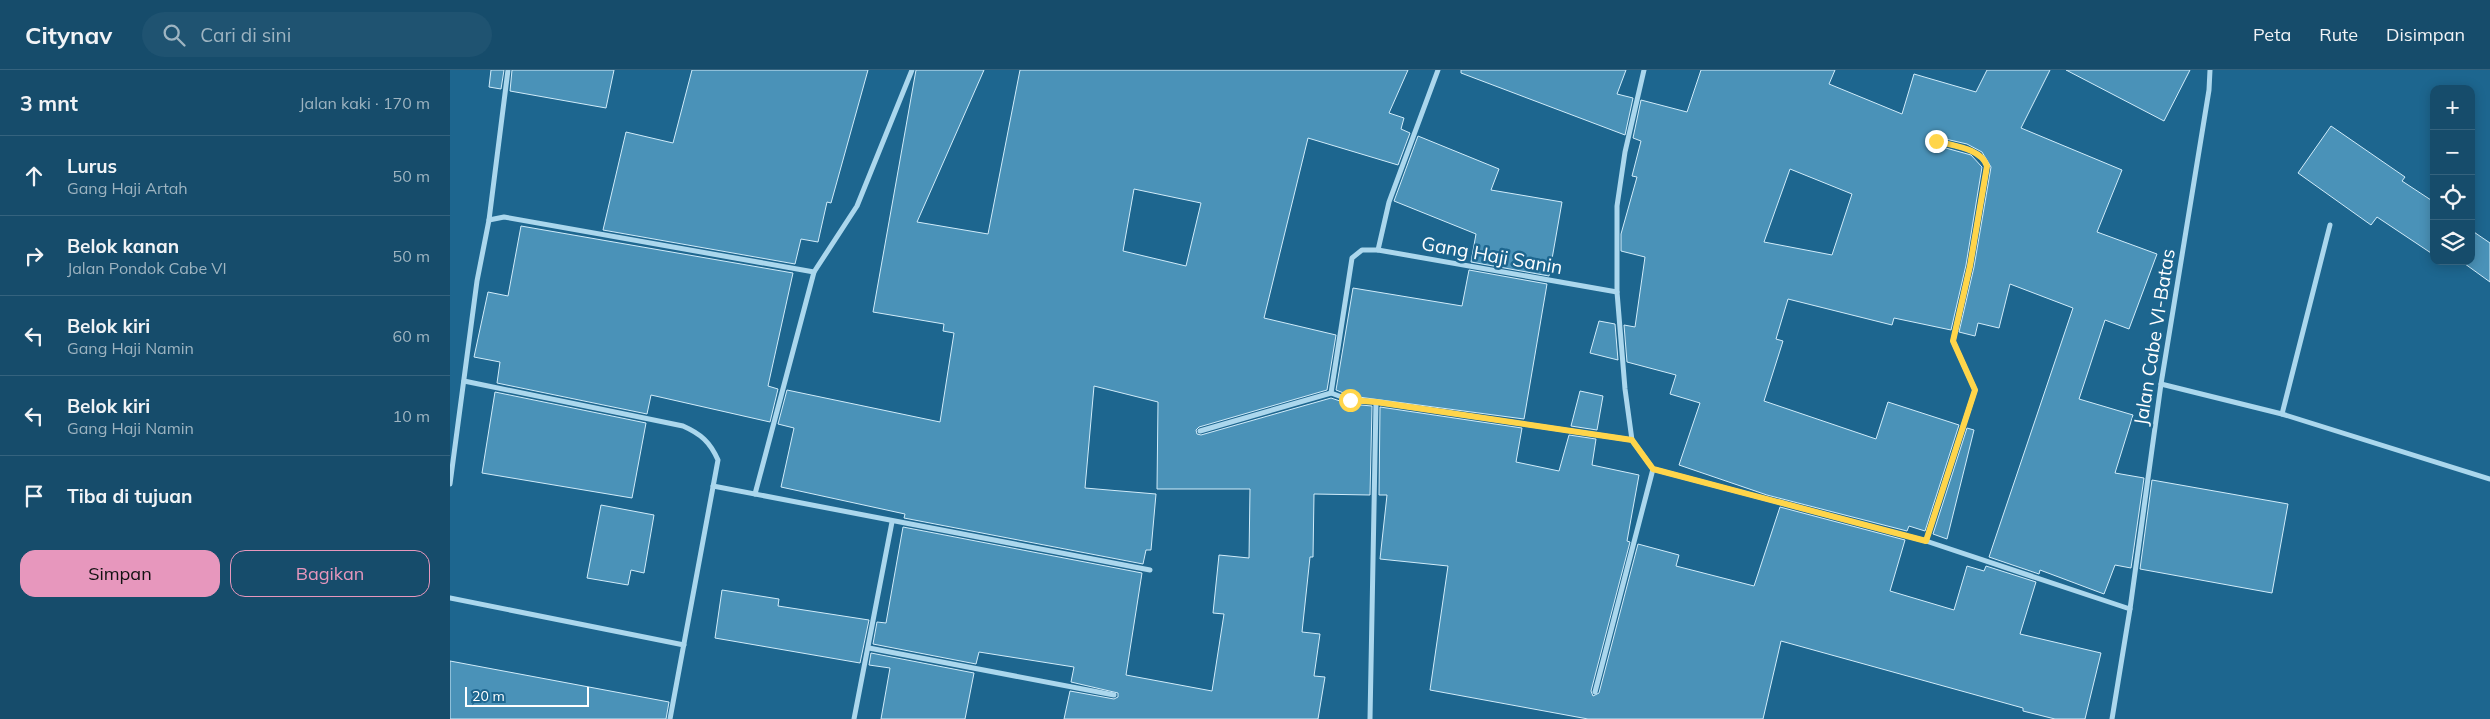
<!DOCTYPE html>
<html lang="id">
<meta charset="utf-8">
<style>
:root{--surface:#164c6b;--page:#1f5371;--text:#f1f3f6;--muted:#9eb4c1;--line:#35637e;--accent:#e797bd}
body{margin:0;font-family:Mulish,sans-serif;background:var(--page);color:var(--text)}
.controls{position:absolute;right:15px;top:15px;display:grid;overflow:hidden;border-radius:10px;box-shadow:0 2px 12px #0003}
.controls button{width:45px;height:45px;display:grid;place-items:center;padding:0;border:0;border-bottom:1px solid var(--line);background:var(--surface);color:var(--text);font:25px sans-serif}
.scale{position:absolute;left:15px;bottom:12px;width:124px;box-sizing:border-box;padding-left:5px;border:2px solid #fff;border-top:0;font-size:14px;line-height:18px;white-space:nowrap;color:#fff;-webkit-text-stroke:4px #1d668f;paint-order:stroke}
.stop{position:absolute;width:15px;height:15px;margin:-11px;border:4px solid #ffd54a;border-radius:50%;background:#fff}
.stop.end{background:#ffd54a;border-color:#fff;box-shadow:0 1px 5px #0008}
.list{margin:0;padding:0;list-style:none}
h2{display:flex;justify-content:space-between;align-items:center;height:65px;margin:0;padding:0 20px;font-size:21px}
h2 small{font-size:16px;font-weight:400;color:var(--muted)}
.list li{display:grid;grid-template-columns:32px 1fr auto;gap:15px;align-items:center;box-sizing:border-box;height:80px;padding:0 20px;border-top:1px solid var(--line)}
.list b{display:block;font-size:19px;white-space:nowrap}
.list p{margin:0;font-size:16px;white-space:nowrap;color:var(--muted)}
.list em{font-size:16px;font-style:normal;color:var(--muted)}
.actions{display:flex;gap:10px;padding:15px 20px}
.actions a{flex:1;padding:11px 0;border:1px solid var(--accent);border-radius:15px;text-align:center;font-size:18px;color:var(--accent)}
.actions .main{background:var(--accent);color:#111}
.icon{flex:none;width:28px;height:28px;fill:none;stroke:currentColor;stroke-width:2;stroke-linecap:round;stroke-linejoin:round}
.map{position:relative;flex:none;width:2040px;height:649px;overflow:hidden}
header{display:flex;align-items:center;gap:30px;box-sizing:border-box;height:70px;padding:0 25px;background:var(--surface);border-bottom:1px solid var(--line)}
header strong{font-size:24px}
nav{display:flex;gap:28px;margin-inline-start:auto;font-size:18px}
.search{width:350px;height:45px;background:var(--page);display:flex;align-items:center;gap:12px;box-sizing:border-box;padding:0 18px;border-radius:28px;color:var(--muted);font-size:19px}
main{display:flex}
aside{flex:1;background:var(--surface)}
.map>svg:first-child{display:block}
.building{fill:#4a92b8;stroke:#d1ecfa;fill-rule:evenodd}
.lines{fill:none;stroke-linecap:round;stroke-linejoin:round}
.street{stroke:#abd7ed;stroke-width:5}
.route{stroke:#ffd54a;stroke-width:6}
.labels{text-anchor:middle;stroke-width:5;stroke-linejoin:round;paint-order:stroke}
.street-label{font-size:19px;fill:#fff;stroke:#1d668f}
</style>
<header>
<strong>Citynav</strong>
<div class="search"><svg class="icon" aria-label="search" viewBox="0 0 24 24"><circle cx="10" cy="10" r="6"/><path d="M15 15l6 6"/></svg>Cari di sini</div>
<nav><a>Peta</a><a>Rute</a><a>Disimpan</a></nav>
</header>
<main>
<aside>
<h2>3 mnt<small>Jalan kaki · 170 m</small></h2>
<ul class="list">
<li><svg class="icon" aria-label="ahead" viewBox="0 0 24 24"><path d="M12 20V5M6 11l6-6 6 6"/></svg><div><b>Lurus</b><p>Gang Haji Artah</p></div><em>50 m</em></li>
<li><svg class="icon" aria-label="right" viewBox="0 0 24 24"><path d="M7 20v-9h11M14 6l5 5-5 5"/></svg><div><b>Belok kanan</b><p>Jalan Pondok Cabe VI</p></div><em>50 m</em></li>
<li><svg class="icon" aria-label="left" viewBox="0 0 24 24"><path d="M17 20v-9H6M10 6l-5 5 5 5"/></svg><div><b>Belok kiri</b><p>Gang Haji Namin</p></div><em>60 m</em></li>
<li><svg class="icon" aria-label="left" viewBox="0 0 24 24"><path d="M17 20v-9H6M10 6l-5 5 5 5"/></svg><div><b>Belok kiri</b><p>Gang Haji Namin</p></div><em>10 m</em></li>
<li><svg class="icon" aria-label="arrive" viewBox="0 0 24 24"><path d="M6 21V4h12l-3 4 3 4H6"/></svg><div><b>Tiba di tujuan</b></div></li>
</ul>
<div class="actions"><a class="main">Simpan</a><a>Bagikan</a></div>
</aside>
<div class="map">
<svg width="2040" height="649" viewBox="0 0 2040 649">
<rect width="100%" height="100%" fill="#1d668f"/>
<!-- building -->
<g class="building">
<polygon points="41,0 54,0 51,19 39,17"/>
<polygon points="62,0 164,0 156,38 60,21"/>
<polygon points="242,0 418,0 381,133 377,132 368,172 351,169 345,194 153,160 176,62 223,73"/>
<path d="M466 0H534L467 152 538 164 570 0H958L939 43 954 48 951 59 960 63 948 95 858 68 814 248 886 265 877 320 749 357 746 360 747 364 751 365 881 328 899 334 922 336 920 425 864 424 863 487H860L852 562 870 564 864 606 875 607 868 649H614L620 621 664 629 668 627V623L621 612 624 597 529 582 526 594 423 574 427 552 436 553 453 457 692 503 676 605 762 621 774 544 763 543 769 485 799 488 800 419H707L708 332 644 316 635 418 706 424 701 480H696L693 494 454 448 455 444 331 417 344 358 328 354 337 320 490 352 504 263 493 261 494 254 423 242ZM684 119 751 133 736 196 673 181Z"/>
<polygon points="1011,0 1176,0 1167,24 1183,28 1175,65 1011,3"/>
<path d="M1251 0H1385L1379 14 1452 44 1464 4 1526 22 1537 0H1600L1571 58 1672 100 1647 162 1707 184 1679 259 1655 250 1629 329 1683 345 1665 403 1694 408 1681 498 1665 495 1654 524 1590 500 1589 504 1539 487 1623 238 1560 214 1549 258 1528 253 1525 266 1509 262 1524 197 1541 97 1532 82 1517 74 1487 67 1482 70 1485 75 1521 85 1532 97 1516 195 1501 260 1444 248 1442 255 1338 229 1326 269 1333 271 1314 331 1426 369 1438 332 1509 355 1475 461 1459 456 1457 461 1317 425 1229 395 1250 333 1220 324 1226 305 1177 292 1174 255 1185 257 1195 187 1171 181V164L1187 107 1182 106 1191 71 1183 68 1191 30 1237 42ZM1340 99 1402 124 1382 185 1314 172Z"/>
<polygon points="1616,0 1740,0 1714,51"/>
<polygon points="1881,56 1955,107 1952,111 1984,132 1984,185 1927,147 1921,155 1848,103"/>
<polygon points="968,66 1049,99 1041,120 1112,132 1099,206 1021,192 1026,164 944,131"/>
<polygon points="71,156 343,203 318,316 328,319 320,352 201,325 197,344 47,313 50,292 24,287 38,222 58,226"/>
<polygon points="2021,160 2040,173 2040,212 2011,191 2021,191"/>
<polygon points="1019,200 1097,214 1074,349 901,326 886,320 903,218 1012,236"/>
<polygon points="1149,251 1165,254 1168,290 1140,283"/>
<polygon points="1130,321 1153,326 1147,360 1121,356"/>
<polygon points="45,322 196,353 182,428 32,403"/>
<polygon points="930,337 1072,358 1066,392 1109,401 1119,365 1146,369 1142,395 1189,405 1177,471 1180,472 1141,621 1143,626 1149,623 1188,474 1229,485 1226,496 1304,516 1330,437 1455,470 1440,521 1504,540 1517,496 1534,501 1536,496 1586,512 1570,564 1651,583 1635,649 1605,649 1573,641 1573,638 1331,571 1313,649 1138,649 980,620 998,496 930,489 937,425 929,425"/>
<polygon points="1517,358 1524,360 1497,469 1483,464"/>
<polygon points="1702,410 1838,434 1822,523 1690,499"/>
<polygon points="151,435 204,445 194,503 181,500 178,515 137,508"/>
<polygon points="272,520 329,529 328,536 419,550 410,593 265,568"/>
<polygon points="421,583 524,603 515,649 431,649 440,598 419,595"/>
<polygon points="0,591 219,632 216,649 0,649"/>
</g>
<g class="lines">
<!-- street -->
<g class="street">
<polyline points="1194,0 1175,82 1167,136 1167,222 1175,319 1182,370 1203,399 1476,471 1680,539"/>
<polyline points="39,150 54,147 364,202"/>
<polyline points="928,180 939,132 988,0"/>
<path d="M14 311 233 356C251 364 260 372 268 390L220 649"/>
<polyline points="1711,314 1832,344 2040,409"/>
<polyline points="881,323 900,330 926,332 1182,370"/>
<polyline points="1832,344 1880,155"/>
<polyline points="750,361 881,323 902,188 912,180 928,180 1167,222"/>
<polyline points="0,414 27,211 39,150 58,0"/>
<polyline points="263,416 700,500"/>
<polyline points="305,424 364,202 407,136 462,0"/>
<path d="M1476 471 1525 320 1503 271 1520 196 1537 96C1531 78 1503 76 1486 71"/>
<polyline points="0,528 234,575"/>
<polyline points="419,578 664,625"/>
<polyline points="1145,622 1203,399"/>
<polyline points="404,649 442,452"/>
<polyline points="920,649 926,332"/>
<polyline points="1662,649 1680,539 1711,314 1759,20 1760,0"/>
</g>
</g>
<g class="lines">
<!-- route -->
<path class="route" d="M900 330 926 332 1182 370 1203 399 1476 471 1525 320 1503 271 1520 196 1537 96C1531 78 1503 76 1486 71"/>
</g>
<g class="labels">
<!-- street labels -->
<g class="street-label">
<text transform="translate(1042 185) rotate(10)" y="7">Gang Haji Sanin</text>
<text transform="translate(1704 267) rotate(-81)" y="7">Jalan Cabe VI-Batas</text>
</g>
</g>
</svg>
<div class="controls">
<button>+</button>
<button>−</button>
<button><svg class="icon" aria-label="locate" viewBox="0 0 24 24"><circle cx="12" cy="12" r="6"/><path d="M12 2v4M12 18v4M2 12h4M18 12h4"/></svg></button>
<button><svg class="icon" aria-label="layers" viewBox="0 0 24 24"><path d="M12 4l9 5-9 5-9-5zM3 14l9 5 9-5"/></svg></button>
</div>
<div class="scale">20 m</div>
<div class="stop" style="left:900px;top:330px"></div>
<div class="stop end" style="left:1486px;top:71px"></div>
</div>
</main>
